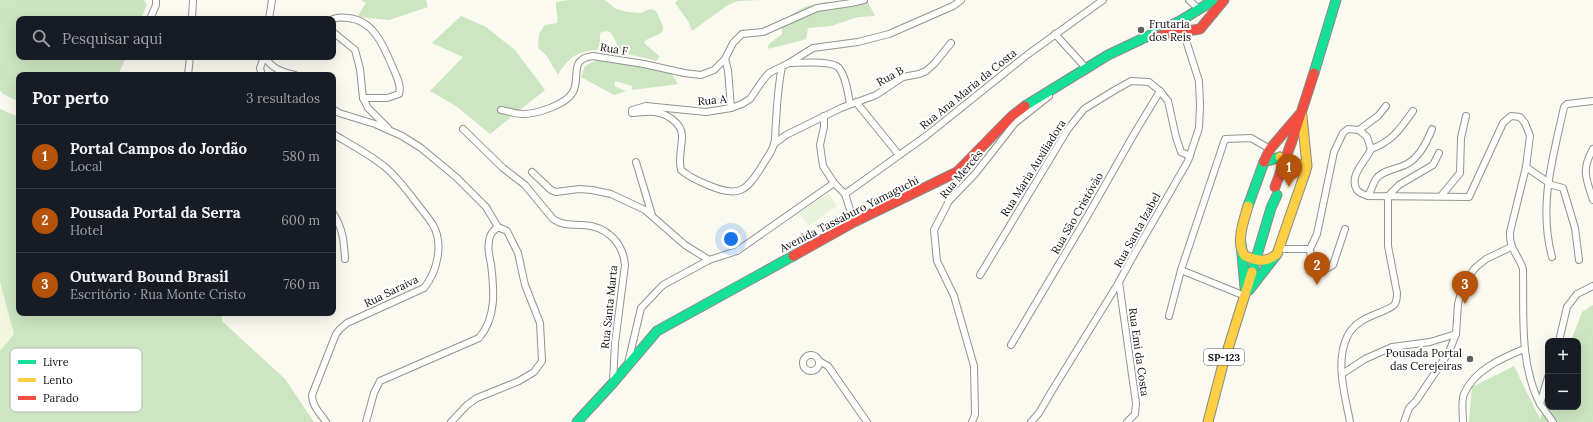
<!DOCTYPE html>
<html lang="pt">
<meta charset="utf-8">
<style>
:root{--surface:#171b24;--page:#242831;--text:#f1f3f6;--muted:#9ea1a6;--line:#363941;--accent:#b45309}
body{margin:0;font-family:Lora,serif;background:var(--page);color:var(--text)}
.controls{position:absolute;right:12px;bottom:12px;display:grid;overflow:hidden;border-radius:8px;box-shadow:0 4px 16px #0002}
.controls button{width:36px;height:36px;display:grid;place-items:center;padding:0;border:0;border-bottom:1px solid var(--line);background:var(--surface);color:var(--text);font:20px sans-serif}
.you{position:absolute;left:731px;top:239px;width:14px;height:14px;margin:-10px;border:3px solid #fff;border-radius:50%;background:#1a73e8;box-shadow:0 0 0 6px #1a73e833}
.badge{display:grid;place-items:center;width:26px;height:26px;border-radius:50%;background:var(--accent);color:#fff;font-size:13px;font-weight:700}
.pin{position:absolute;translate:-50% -33px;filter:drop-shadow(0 1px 2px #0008)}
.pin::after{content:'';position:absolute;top:21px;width:14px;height:12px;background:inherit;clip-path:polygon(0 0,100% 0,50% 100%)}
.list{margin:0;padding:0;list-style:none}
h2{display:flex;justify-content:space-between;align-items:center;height:52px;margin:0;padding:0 16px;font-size:17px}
h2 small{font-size:13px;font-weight:400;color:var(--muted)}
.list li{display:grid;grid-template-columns:26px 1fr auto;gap:12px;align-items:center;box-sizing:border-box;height:64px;padding:0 16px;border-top:1px solid var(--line)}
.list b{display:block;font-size:15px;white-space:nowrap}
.list p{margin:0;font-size:13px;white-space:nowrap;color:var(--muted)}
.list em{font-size:13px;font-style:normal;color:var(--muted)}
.icon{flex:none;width:22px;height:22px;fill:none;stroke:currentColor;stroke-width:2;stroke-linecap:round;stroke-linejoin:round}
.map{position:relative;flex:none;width:1593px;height:422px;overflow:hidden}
.search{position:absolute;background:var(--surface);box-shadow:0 4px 16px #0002;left:16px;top:16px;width:320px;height:44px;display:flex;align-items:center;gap:10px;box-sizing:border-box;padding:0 14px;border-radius:8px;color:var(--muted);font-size:15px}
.panel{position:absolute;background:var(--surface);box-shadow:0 4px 16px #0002;left:16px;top:72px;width:320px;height:244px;border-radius:8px}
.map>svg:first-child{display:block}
.farmland{fill:#f2f6de}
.forest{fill:#cce6c1}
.pitch{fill:#e8f3dc}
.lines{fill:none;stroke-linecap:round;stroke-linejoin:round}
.street-casing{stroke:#93938f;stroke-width:8}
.fast-casing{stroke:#8a8a86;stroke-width:11}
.slow-casing{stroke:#8a8a86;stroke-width:11}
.jam-casing{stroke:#8a8a86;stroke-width:11}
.street{stroke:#fefefd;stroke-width:6}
.fast{stroke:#16e098;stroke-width:9}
.slow{stroke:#ffcf43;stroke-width:9}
.jam{stroke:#f24e42;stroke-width:9}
.poi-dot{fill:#5f5f5c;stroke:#fff;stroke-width:1.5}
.labels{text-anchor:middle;stroke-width:4;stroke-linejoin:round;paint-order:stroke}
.shield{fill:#fff;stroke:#555;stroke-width:1}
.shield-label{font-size:10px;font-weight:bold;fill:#0c0c0c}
.poi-label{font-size:11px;fill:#0c0c0c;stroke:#fff;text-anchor:start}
.street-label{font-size:11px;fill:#0c0c0c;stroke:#fff}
.key{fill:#fff;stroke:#b6b6b6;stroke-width:1}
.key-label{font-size:11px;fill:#0c0c0c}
</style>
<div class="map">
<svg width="1593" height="422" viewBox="0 0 1593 422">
<rect width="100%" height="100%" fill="#fafaf1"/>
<!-- farmland -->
<polygon class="farmland" points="0,282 14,335 0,351"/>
<!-- forest -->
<g class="forest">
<polygon points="0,0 144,0 147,5 141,19 19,19 19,57 126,57 118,75 19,75 19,102 3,94 0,90"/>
<polygon points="361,0 426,0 428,7 389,20 357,17 366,3"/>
<path d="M568 0H605L616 9 628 12 640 13 651 9 656 11 663 26V31C657 37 650 36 644 42 648 48 655 51 660 57L656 61C649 58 626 55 621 51 616 46 615 37 610 32L605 31 600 33V44L597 50C577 51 568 58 558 75L546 55 538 48 539 34 545 25 557 23C559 16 555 10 556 2Z"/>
<polygon points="678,0 762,0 738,1 728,5 692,31 688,21 675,3"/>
<path d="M852 0H867L875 16 858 17 831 26 808 28 806 39 800 41 767 49 769 44 782 34V28L775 24C787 21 795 10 808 6 821 2 838 2 852 0Z"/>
<polygon points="461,16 486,27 515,50 545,90 490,134 456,106 430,91 463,57 432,43"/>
<polygon points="596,60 667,66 678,84 632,90 632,86 615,81 614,86 626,91 614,95 581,77 585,66"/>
<polygon points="0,109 19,117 19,313 222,313 222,321 285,379 314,422 0,422 0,351 14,334 0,282"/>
<polygon points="1593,305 1593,422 1469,422 1472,387 1514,366 1540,419 1548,399 1548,407 1578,407 1578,341 1571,341 1582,312"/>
</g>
<!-- pitch -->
<polygon class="pitch" points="828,193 837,206 808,226 799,213"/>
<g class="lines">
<!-- street casing -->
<g class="street-casing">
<g id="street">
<polyline points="1189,0 1199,9"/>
<polyline points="150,19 156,5 156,0"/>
<polyline points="192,19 193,0"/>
<polyline points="269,19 272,0"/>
<path d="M333 19C338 17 342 17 348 18 374 20 384 47 393 68 396 75 402 86 399 94L387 98H363"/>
<polyline points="333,32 355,50 360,69 363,98 368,108 388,128"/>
<polyline points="1055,34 1086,68"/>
<path d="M265 57C272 69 282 72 295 75"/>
<polyline points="725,59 728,70 731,108"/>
<path d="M789 63C799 63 832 60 839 68 846 77 848 93 850 104"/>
<path d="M782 67C778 85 777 104 776 122 775 129 776 137 774 144 772 152 766 159 762 166 746 192 738 198 708 185 698 181 689 177 681 170 678 159 682 148 682 136 682 123 666 113 654 112 647 111 639 113 632 113V110L646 106 706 112 731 108 742 104 750 99 763 80 769 73 789 63 813 48 858 42 889 34 953 6 961 0"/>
<polyline points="188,75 190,57"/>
<polyline points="262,75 260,68 264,57"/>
<polyline points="856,102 899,155"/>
<polyline points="333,109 339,113 375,124 402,136 421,148 456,177 486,207 498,227 507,231 518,253 525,285 540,323 542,361 534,372 519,381 477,398 467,405 451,422"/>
<path d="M501 110C508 111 515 114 523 114 536 114 566 105 573 92 581 77 568 59 593 56L644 64 684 73 701 75 714 70 725 59 733 43 742 34 763 32 817 8 851 3 864 0"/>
<polyline points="824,116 824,127 820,145 823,166 834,183 845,194 854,222"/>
<path d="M463 129 503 168 525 185 553 219C563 226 572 224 583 225 606 226 623 242 625 265L615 343 613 383"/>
<polyline points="1359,130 1378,116 1386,106"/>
<polyline points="774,144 786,135 841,108 876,95 903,77 919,74 926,71 934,64 951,43"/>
<path d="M1371 149C1393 141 1400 129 1413 111"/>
<path d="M1593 149C1581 170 1586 178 1593 200"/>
<polyline points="636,162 652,215"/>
<polyline points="1526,167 1552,185 1563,188 1575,228 1579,260"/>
<polyline points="532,172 551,190 556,192 579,189 592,190 611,194 645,210 685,245 709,260"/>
<polyline points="845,194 926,136 1027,55 1103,0"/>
<path d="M1368 196C1371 191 1373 184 1376 179 1382 170 1398 169 1407 164 1420 157 1427 142 1432 129"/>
<polyline points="1441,196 1460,173 1461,138 1466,116"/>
<path d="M333 213C343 229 344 241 345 259"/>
<path d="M1279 249H1310L1317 234 1334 152 1343 133 1348 129 1359 130 1367 137 1371 149C1366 161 1348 176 1357 190 1359 193 1365 195 1368 196L1469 197 1503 123 1511 116 1520 117 1525 123 1530 136 1526 167 1510 232C1509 249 1518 254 1523 269 1524 314 1519 363 1540 404"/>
<path d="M1310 249 1312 270C1319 274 1326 269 1333 265L1345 229"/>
<path d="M1552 257C1538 205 1553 158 1564 107L1567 104 1593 101"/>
<polyline points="1181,270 1245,296"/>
<polyline points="980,275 1068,129 1084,109 1115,90 1131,81 1149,82 1160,91 1168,101 1176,137 1181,152 1190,156"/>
<polyline points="1119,282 1136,403 1135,414 1127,422"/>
<polyline points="1169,316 1181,270 1225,139 1251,138 1270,149"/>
<polyline points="1559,341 1567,307 1577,294 1593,286"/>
<polyline points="1011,345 1088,215 1134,134 1160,91"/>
<circle cx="811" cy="363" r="8"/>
<polyline points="819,361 828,366 867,422"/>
<polyline points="628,363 641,308 663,285 709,260 737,251 834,183"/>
<polyline points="1342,374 1365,359 1392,347 1430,342 1456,334"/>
<polyline points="1548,377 1540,404 1553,422"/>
<path d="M326 422C320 413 312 406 312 395L336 334 340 329 347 323 424 288C437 272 444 244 433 225 428 217 421 209 415 201 406 189 396 176 385 167 369 154 350 144 333 134"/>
<path d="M366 422 374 393 380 381 479 338C497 317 494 289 491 264 489 255 487 246 490 237 491 233 494 230 498 227"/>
<polyline points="972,422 975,415 974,366 954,296 937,261 934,230 949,201 975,174 1015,123 1049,96"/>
<polyline points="1031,422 1039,413 1053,389 1119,282 1131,260 1188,161 1199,128 1200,106 1199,81 1183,31"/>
<path d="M1350 422C1345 395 1335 363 1347 337 1353 323 1368 317 1381 312 1385 310 1391 308 1394 305 1397 302 1397 297 1397 293L1388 246V196L1399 185 1433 165 1439 153"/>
<polyline points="1404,422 1409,408 1416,401 1449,352 1456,334 1458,304 1463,285 1475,268 1486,259 1511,247"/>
<path d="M1463 422C1463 414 1461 401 1464 394 1474 370 1502 358 1524 349"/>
</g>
</g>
<!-- fast casing -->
<g class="fast-casing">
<g id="fast">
<polyline points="1314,73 1336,0"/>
<polyline points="1025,106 1108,55 1180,21 1214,0"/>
<polyline points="1248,206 1264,162 1280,157"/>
<polyline points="1241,243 1245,288"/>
<polyline points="1252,272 1271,208 1277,195"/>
<polyline points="1249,290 1277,254"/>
<polyline points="577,422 612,384 657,331 793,256"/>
</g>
</g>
<!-- slow casing -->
<g class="slow-casing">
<g id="slow">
<polyline points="1302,116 1307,166 1305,173"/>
<path d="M1248 206C1244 220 1235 243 1245 256 1258 261 1266 263 1277 254L1305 173 1300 165 1280 157"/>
<polyline points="1208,422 1222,368 1252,272"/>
</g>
</g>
<!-- jam casing -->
<g class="jam-casing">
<g id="jam">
<polyline points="1160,35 1200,29 1224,0"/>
<polyline points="1264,162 1270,149 1299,115"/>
<polyline points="1275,187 1292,141 1314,73"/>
<polyline points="793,256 854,222 957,172 1012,116 1025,106"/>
</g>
</g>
<!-- street -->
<use href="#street" class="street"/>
<!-- fast -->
<use href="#fast" class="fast"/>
<!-- slow -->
<use href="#slow" class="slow"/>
<!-- jam -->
<use href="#jam" class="jam"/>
</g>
<!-- markers -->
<g class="poi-dot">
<circle cx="1141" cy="30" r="4"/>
<circle cx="1470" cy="359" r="4"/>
</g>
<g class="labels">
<!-- shield labels -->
<rect class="shield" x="1204" y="349" width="40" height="16" rx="3"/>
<g class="shield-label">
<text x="1224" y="361">SP-123</text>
</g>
<!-- poi labels -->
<g class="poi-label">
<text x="1149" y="28">Frutaria<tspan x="1149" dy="13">dos Reis</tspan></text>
<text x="1462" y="357" text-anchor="end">Pousada Portal<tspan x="1462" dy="13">das Cerejeiras</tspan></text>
</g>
<!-- street labels -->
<g class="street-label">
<text transform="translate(614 49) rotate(9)" y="4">Rua F</text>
<text transform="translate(890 76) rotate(-29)" y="4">Rua B</text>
<text transform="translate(968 89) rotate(-39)" y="4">Rua Ana Maria da Costa</text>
<text transform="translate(712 100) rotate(-5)" y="4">Rua A</text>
<text transform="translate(1033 168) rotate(-58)" y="4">Rua Maria Auxiliadora</text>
<text transform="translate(961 174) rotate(-50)" y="4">Rua Mercês</text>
<text transform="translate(1077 213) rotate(-60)" y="4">Rua São Cristóvão</text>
<text transform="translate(849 214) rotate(-27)" y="4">Avenida Tassaburo Yamaguchi</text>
<text transform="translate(1137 230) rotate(-61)" y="4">Rua Santa Izabel</text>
<text transform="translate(391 291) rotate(-26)" y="4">Rua Saraiva</text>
<text transform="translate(609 307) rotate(-84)" y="4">Rua Santa Marta</text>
<text transform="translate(1139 352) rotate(82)" y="4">Rua Emi da Costa</text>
</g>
</g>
<!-- legend -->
<rect x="10" y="348" width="132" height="64" rx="6" class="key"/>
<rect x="18" y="360" width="18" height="4" fill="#16e098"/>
<rect x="18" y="378" width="18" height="4" fill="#ffcf43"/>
<rect x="18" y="396" width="18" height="4" fill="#f24e42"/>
<g class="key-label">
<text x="43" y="366">Livre</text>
<text x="43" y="384">Lento</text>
<text x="43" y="402">Parado</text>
</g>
</svg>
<div class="controls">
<button>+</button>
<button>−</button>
</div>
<div class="you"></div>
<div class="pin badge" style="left:1289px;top:187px">1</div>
<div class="pin badge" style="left:1317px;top:285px">2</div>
<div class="pin badge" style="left:1465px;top:304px">3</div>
<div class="search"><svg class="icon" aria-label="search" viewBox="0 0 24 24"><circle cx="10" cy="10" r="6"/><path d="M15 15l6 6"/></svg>Pesquisar aqui</div>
<section class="panel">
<h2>Por perto<small>3 resultados</small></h2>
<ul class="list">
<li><span class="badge">1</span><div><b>Portal Campos do Jordão</b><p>Local</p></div><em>580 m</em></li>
<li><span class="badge">2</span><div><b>Pousada Portal da Serra</b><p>Hotel</p></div><em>600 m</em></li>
<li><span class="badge">3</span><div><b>Outward Bound Brasil</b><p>Escritório · Rua Monte Cristo</p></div><em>760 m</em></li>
</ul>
</section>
</div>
